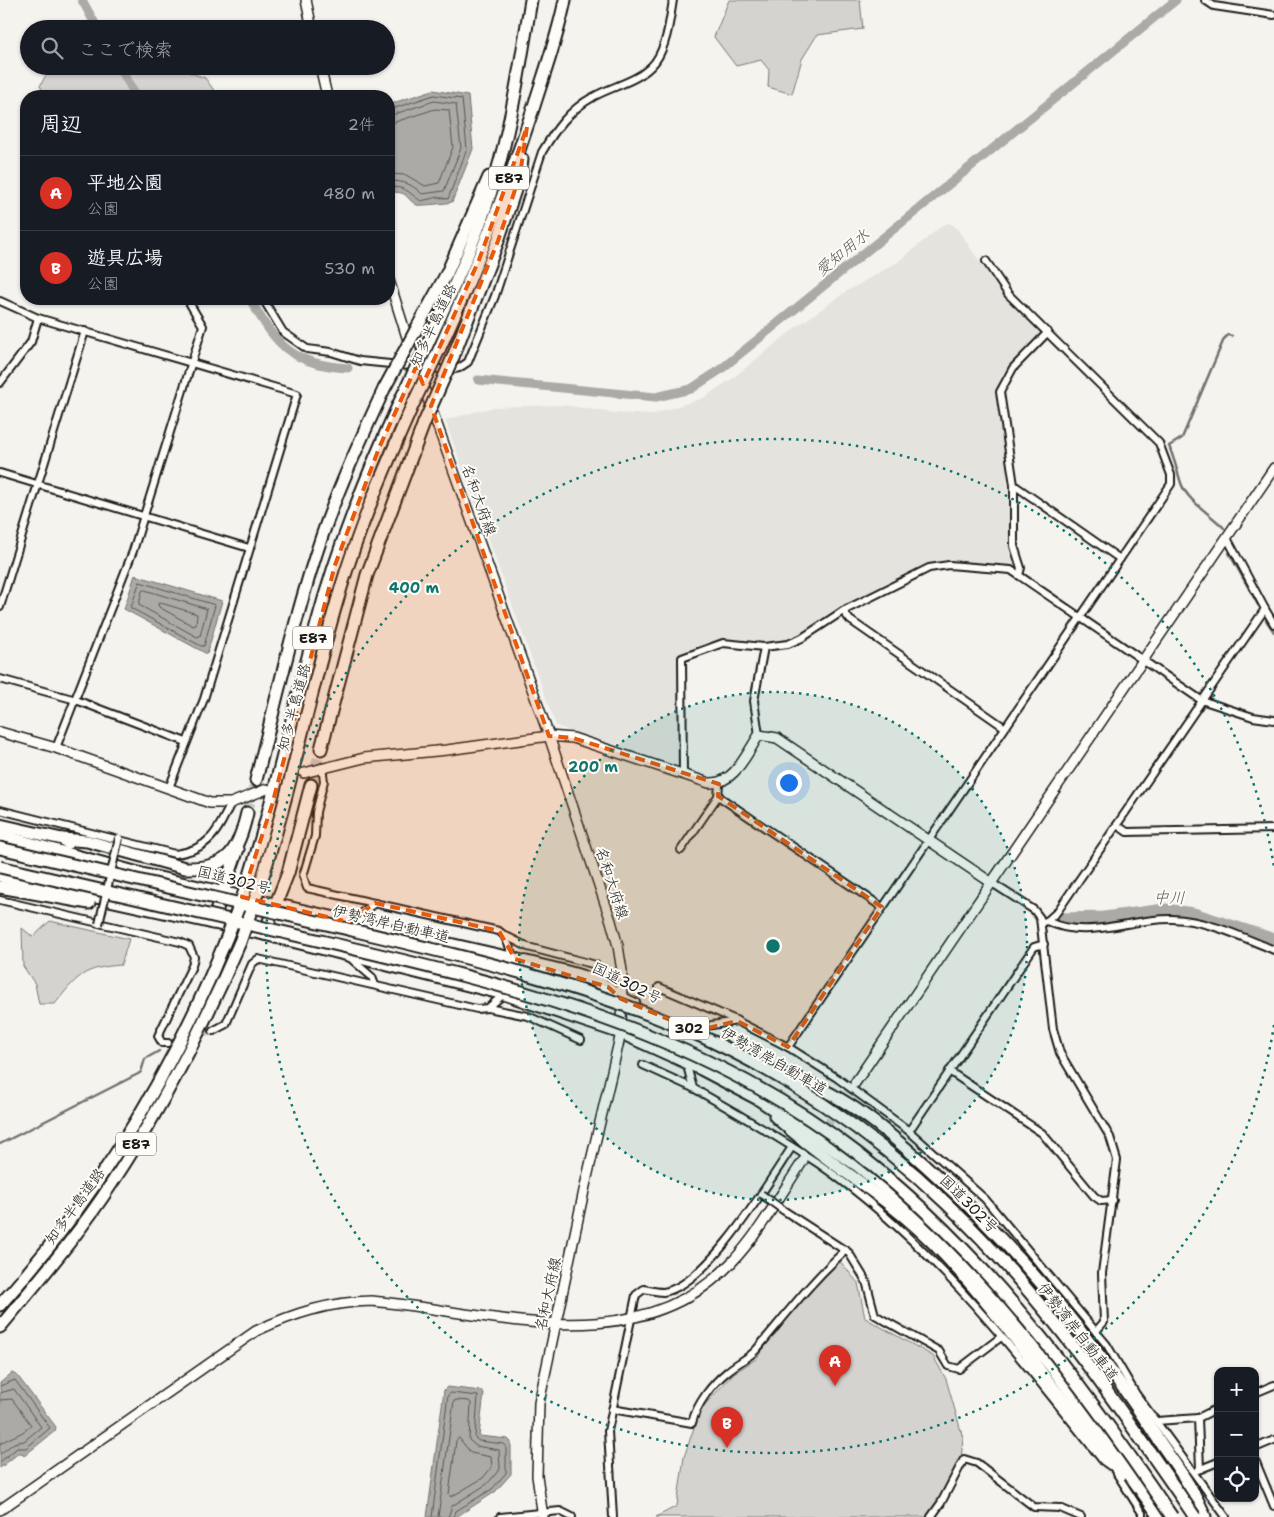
<!DOCTYPE html>
<html lang="ja">
<meta charset="utf-8">
<style>
:root{--surface:#171b24;--page:#20242c;--text:#f1f3f6;--muted:#9ea1a6;--line:#363941;--accent:#d93025}
body{margin:0;font-family:"Shantell Sans","Klee One",sans-serif;background:var(--page);color:var(--text)}
.controls{position:absolute;right:15px;bottom:15px;display:grid;overflow:hidden;border-radius:10px;box-shadow:0 1px 4px #0004}
.controls button{width:45px;height:45px;display:grid;place-items:center;padding:0;border:0;border-bottom:1px solid var(--line);background:var(--surface);color:var(--text);font:25px sans-serif}
.you{position:absolute;left:788px;top:782px;width:18px;height:18px;margin:-12px;border:4px solid #fff;border-radius:50%;background:#1a73e8;box-shadow:0 0 0 8px #1a73e833}
.badge{display:grid;place-items:center;width:32px;height:32px;border-radius:50%;background:var(--accent);color:#fff;font-size:16px;font-weight:700}
.pin{position:absolute;translate:-50% -41px;filter:drop-shadow(0 1px 2px #0008)}
.pin::after{content:'';position:absolute;top:26px;width:18px;height:15px;background:inherit;clip-path:polygon(0 0,100% 0,50% 100%)}
.list{margin:0;padding:0;list-style:none}
h2{display:flex;justify-content:space-between;align-items:center;height:65px;margin:0;padding:0 20px;font-size:21px}
h2 small{font-size:16px;font-weight:400;color:var(--muted)}
.list li{display:grid;grid-template-columns:32px 1fr auto;gap:15px;align-items:center;box-sizing:border-box;height:75px;padding:0 20px;border-top:1px solid var(--line)}
.list b{display:block;font-size:19px;white-space:nowrap}
.list p{margin:0;font-size:16px;white-space:nowrap;color:var(--muted)}
.list em{font-size:16px;font-style:normal;color:var(--muted)}
.icon{flex:none;width:28px;height:28px;fill:none;stroke:currentColor;stroke-width:2;stroke-linecap:round;stroke-linejoin:round}
.map{position:relative;flex:none;width:1274px;height:1517px;overflow:hidden}
.search{position:absolute;background:var(--surface);box-shadow:0 1px 4px #0004;left:20px;top:20px;width:375px;height:55px;display:flex;align-items:center;gap:12px;box-sizing:border-box;padding:0 18px;border-radius:28px;color:var(--muted);font-size:19px}
.panel{position:absolute;background:var(--surface);box-shadow:0 1px 4px #0004;left:20px;top:90px;width:375px;height:215px;border-radius:20px}
.map>svg:first-child{display:block}
.built{fill:#e4e3de}
.green{fill:#d4d3cf;stroke:#787876}
.water{fill:#abaaa6;stroke:#72716f}
.lines{fill:none;stroke-linecap:round;stroke-linejoin:round}
.shore{stroke:#555553;stroke-width:1}
.stream{stroke:#72716f;stroke-width:2.5}
.canal{stroke:#abaaa6;stroke-width:9}
.river{stroke:#abaaa6;stroke-width:15}
.street-tunnel{stroke:#c9c8c4;stroke-width:6;stroke-dasharray:6 3;stroke-linecap:butt}
.secondary-tunnel{stroke:#c9c8c4;stroke-width:9;stroke-dasharray:9 4.5;stroke-linecap:butt}
.highway-tunnel{stroke:#c9c8c4;stroke-width:11;stroke-dasharray:11 5.5;stroke-linecap:butt}
.street-casing{stroke:#1c1c1c;stroke-width:10}
.secondary-casing{stroke:#1c1c1c;stroke-width:12}
.highway-casing{stroke:#1c1c1c;stroke-width:15}
.street{stroke:#fdfcf7;stroke-width:6}
.secondary{stroke:#fdfcf7;stroke-width:9}
.highway{stroke:#fdfcf7;stroke-width:11}
.street-bridge-casing{stroke:#1c1c1c;stroke-width:10;stroke-linecap:butt}
.highway-bridge-casing{stroke:#1c1c1c;stroke-width:15;stroke-linecap:butt}
.street-bridge{stroke:#fdfcf7;stroke-width:6}
.highway-bridge{stroke:#fdfcf7;stroke-width:11}
.marked{fill:#e8590c;fill-opacity:0.2;stroke:#e8590c;stroke-width:4;stroke-dasharray:10 6;stroke-linejoin:round}
.ring{fill:none;stroke:#0f766e;stroke-width:2.5;stroke-dasharray:2.5 5}
.labels{text-anchor:middle;stroke-width:4;stroke-linejoin:round;paint-order:stroke}
.shield{fill:#fdfcf7;stroke:#605f5e;stroke-width:1}
.shield-label{font-size:14px;font-weight:bold;fill:#1c1c1c}
.street-label{font-size:15px;fill:#1c1c1c;stroke:#fdfcf7}
.water-label{font-size:16px;font-style:italic;fill:#5c5c5a;stroke:#fdfcf7}
.centre{fill:#0f766e;stroke:#fdfcf7;stroke-width:2.5}
.ring-label{font-size:15px;text-anchor:middle;font-weight:bold;fill:#0f766e;stroke:#fdfcf7;stroke-width:4;stroke-linejoin:round;paint-order:stroke}
</style>
<div class="map">
<svg width="1274" height="1517" viewBox="0 0 1274 1517">
<rect width="100%" height="100%" fill="#f4f3ee"/>
<filter id="ink" filterUnits="userSpaceOnUse"><feTurbulence type="fractalNoise" baseFrequency=".02" numOctaves="2"/><feDisplacementMap in="SourceGraphic" scale="10" xChannelSelector="R" yChannelSelector="G"/><feConvolveMatrix kernelMatrix="1 2 1 2 8 2 1 2 1" color-interpolation-filters="sRGB"/></filter>
<g filter="url(#ink)">
<!-- built -->
<polygon class="built" points="949,223 955,226 1002,293 1040,331 1039,336 1009,366 1002,375 996,394 1006,446 1010,546 1016,562 1013,568 947,560 925,565 847,604 816,625 792,638 765,643 732,641 711,643 677,655 680,765 676,767 556,726 445,420 494,407 563,405 615,413 651,415 703,398 732,379 795,328 847,291 898,262 943,225"/>
<!-- green -->
<g class="green">
<polygon points="729,0 860,0 863,29 817,35 802,59 792,94 768,87 769,70 761,60 736,66 714,37"/>
<polygon points="51,66 172,66 205,78 218,96 46,96 40,86"/>
<path d="M50 921 129 939 121 965C83 968 78 975 55 1004H39L35 984 23 966 22 928 33 937Z"/>
<polygon points="839,1260 858,1283 865,1318 933,1356 946,1379 963,1438 961,1461 931,1517 656,1517 677,1506 684,1457 700,1410 734,1373 756,1359 790,1313"/>
</g>
<!-- water -->
<g class="water">
<path d="M433 90 468 96 473 149 452 202C450 203 419 206 417 205 403 197 411 192 389 192V106L396 102Z"/>
<polygon points="135,575 222,601 207,654 124,609"/>
<polygon points="12,1373 17,1375 56,1427 55,1431 24,1456 20,1452 0,1468 0,1383"/>
<polygon points="447,1387 481,1391 484,1393 479,1436 508,1439 511,1442 511,1474 495,1492 456,1517 427,1517 444,1390"/>
</g>
<g class="lines">
<!-- shore -->
<g class="shore">
<path d="M389 110 434 95 462 99 467 149 448 199 438 197 421 201C407 192 408 187 389 187"/>
<path d="M389 116 434 101 456 104 461 148 444 191 422 194C412 184 404 181 389 181"/>
<polyline points="389,124 435,109 449,110 453,147 439,183 425,186 406,175 389,174"/>
<polygon points="140,582 215,605 204,646 201,646 131,608"/>
<polygon points="145,590 207,609 200,636 197,637 139,605 142,591"/>
<polygon points="161,603 197,614 196,625 193,626 159,607 158,604"/>
<polyline points="0,1386 15,1380 50,1428 26,1448 17,1448 0,1462"/>
<polyline points="0,1393 14,1389 41,1427 24,1441 14,1443 0,1454"/>
<path d="M0 1400 12 1399 31 1425C23 1435 10 1436 0 1444"/>
<polygon points="459,1438 471,1453 491,1457 492,1467 483,1478 451,1497 449,1494 456,1441"/>
<polyline points="432,1517 448,1395 451,1393 478,1396 475,1438 479,1441 504,1444 506,1446 506,1473 492,1489 456,1511 454,1517"/>
<polyline points="438,1517 454,1401 456,1400 469,1401 471,1403 469,1440 476,1446 499,1450 500,1469 487,1484 452,1506 448,1517"/>
</g>
<!-- stream -->
<g class="stream">
<path d="M1224 528C1212 515 1187 501 1181 483 1177 471 1174 458 1169 446L1182 438 1224 339 1228 335 1232 336"/>
<polyline points="1229,553 1258,605"/>
<polyline points="1266,620 1274,632"/>
<polyline points="0,1144 138,1074 141,1072 145,1059 159,1051"/>
</g>
<!-- canal -->
<g class="canal">
<polyline points="82,0 98,29"/>
<polyline points="119,66 136,96"/>
<path d="M250 299C276 345 292 365 348 368"/>
<polyline points="478,380 656,397 691,389 720,370 1176,0"/>
</g>
<!-- river -->
<polyline class="river" points="1060,920 1104,919 1165,911 1193,915 1274,941"/>
<!-- street-tunnel -->
<polyline class="street-tunnel" points="168,1043 213,1031"/>
<!-- secondary-tunnel -->
<polyline class="secondary-tunnel" points="803,1161 855,1083"/>
<!-- highway-tunnel -->
<g class="highway-tunnel">
<polyline points="311,785 321,749"/>
<polyline points="247,813 256,780"/>
</g>
<!-- street casing -->
<g class="street-casing">
<g id="street">
<polyline points="1205,0 1214,6 1274,15"/>
<path d="M263 299 283 332 307 349 331 352 360 361 450 370 459 368 468 362 495 296 542 152C555 130 569 110 593 97 614 85 639 82 655 62 667 46 670 19 673 0"/>
<polyline points="0,301 38,318 297,394 204,699 169,788"/>
<polyline points="0,383 31,342 38,318"/>
<polyline points="0,473 249,548"/>
<polyline points="1014,485 1120,559"/>
<polyline points="1019,575 1021,568 1014,546 1014,485 1000,392 1013,368 1048,332"/>
<polyline points="0,607 85,331"/>
<polyline points="1265,609 1274,624"/>
<polyline points="843,611 850,620 1004,727"/>
<polyline points="0,679 76,700 186,742"/>
<polyline points="759,735 754,701 764,647"/>
<polyline points="56,748 133,551 203,326 187,299"/>
<polyline points="322,767 324,781 316,812 315,836 303,876 307,888 499,931 504,935 515,959"/>
<polyline points="683,775 682,658 723,643 764,647 788,644 802,638 843,611 929,568 949,565 1011,570 1201,700 1253,717 1274,720"/>
<polyline points="718,796 882,907"/>
<path d="M0 810 175 854C209 850 218 831 231 803"/>
<polyline points="1117,825 1127,832 1274,829"/>
<polyline points="681,850 718,796 719,784"/>
<polyline points="992,883 1034,910 1040,918 1053,1029 1060,1053 1110,1137 1117,1160 1102,1273 1104,1322 1096,1331"/>
<polyline points="0,900 180,942 189,946 194,957 192,966 158,1036 162,1043 168,1043"/>
<polyline points="350,921 375,903"/>
<path d="M1047 921C1086 941 1130 918 1172 919 1207 920 1242 937 1274 950"/>
<polyline points="1042,922 1047,921 1057,912 1265,609 1227,538"/>
<polyline points="504,935 528,947 596,965"/>
<polyline points="349,957 372,977 375,985"/>
<polyline points="659,987 736,1020"/>
<polyline points="488,1008 528,1016 581,1040"/>
<polyline points="213,1031 226,1024 252,964 258,959 477,1009 488,1008 504,994"/>
<polyline points="696,1031 706,1026 737,1021 788,1047 837,1078 909,1131 985,1199 1107,1345 1136,1394 1226,1517"/>
<polyline points="788,1047 1171,484 1171,475 1159,443 1008,294 986,261"/>
<path d="M686 1062 693 1088C735 1112 778 1137 819 1164 932 1242 1018 1355 1103 1461L1110 1466"/>
<polyline points="643,1065 693,1088"/>
<polyline points="949,1071 1042,1133 1094,1196 1101,1201 1113,1200"/>
<polyline points="909,1131 1034,947 1044,944"/>
<polyline points="783,1210 849,1253 866,1281 875,1315 939,1351 948,1366 959,1369 1001,1337"/>
<polyline points="1255,1393 1274,1385"/>
<path d="M612 1409 692 1423C697 1403 712 1384 728 1371 737 1363 749 1358 756 1350 786 1315 811 1281 846 1250"/>
<polyline points="1157,1421 1198,1418"/>
<polyline points="1255,1448 1274,1440"/>
<polyline points="1255,1460 1274,1506"/>
<polyline points="1200,1469 1198,1418 1218,1408"/>
<polyline points="1198,1470 1218,1462"/>
<polyline points="1117,1474 1142,1513 1142,1517"/>
<polyline points="500,1517 560,1511 572,1517"/>
<path d="M613 1517 608 1431 636 1295 644 1289C649 1290 657 1292 663 1292 707 1286 768 1183 792 1147"/>
<polyline points="931,1517 941,1503 964,1459 977,1463 1034,1507 1060,1508 1081,1517"/>
</g>
</g>
<!-- secondary casing -->
<g class="secondary-casing">
<g id="secondary">
<polyline points="306,0 312,29"/>
<polyline points="320,66 327,96"/>
<polyline points="389,280 416,366 549,736 611,921 618,946 622,971 621,1033 585,1186 539,1403 537,1476 543,1517"/>
<polyline points="0,732 56,748 210,803 231,803 267,789"/>
<path d="M304 773 364 758 447 750 549 736 573 738 709 783C734 785 747 753 759 735L777 738 992 883"/>
<polyline points="855,1083 1274,468"/>
<path d="M0 1510 256 1331C294 1313 330 1302 372 1301 490 1312 636 1363 731 1263 759 1234 780 1195 803 1161"/>
</g>
</g>
<!-- highway casing -->
<g class="highway-casing">
<g id="highway">
<polyline points="418,326 447,273 489,177"/>
<path d="M427 345C455 285 483 225 500 161 514 108 522 54 531 0"/>
<path d="M439 350C475 271 507 189 534 106 545 71 558 36 565 0"/>
<polyline points="453,357 498,241 520,175 522,159"/>
<polyline points="321,749 367,575 424,423"/>
<path d="M256 780C277 698 295 614 323 533 340 484 362 437 384 389"/>
<polyline points="0,825 62,839 68,843"/>
<path d="M0 835 142 874 511 958C539 966 584 973 608 987 617 993 623 1000 634 1004"/>
<path d="M62 839 87 841 185 868C228 869 238 852 247 813"/>
<polyline points="0,876 264,934 504,994 621,1033 701,1069 758,1099 858,1166 907,1206 954,1253 1054,1370 1160,1517"/>
<polyline points="0,887 89,903"/>
<path d="M246 888C274 802 292 714 316 627 337 548 368 471 402 397"/>
<path d="M258 891C291 792 310 689 341 588 360 524 387 463 414 402"/>
<polyline points="212,923 238,849"/>
<polyline points="264,934 288,873 311,785"/>
<path d="M775 1071C842 1090 888 1131 938 1177 1023 1255 1093 1340 1156 1436 1173 1462 1194 1488 1205 1517"/>
<path d="M775 1116C824 1162 885 1194 932 1242 1002 1313 1057 1398 1122 1474"/>
<path d="M0 1305C98 1196 173 1072 227 937"/>
<path d="M0 1327C39 1280 79 1234 112 1183 163 1106 204 1026 240 942"/>
</g>
</g>
<!-- street -->
<use href="#street" class="street"/>
<!-- secondary -->
<use href="#secondary" class="secondary"/>
<!-- highway -->
<use href="#highway" class="highway"/>
<!-- street-bridge casing -->
<g class="street-bridge-casing">
<g id="street-bridge">
<polyline points="99,924 119,838"/>
<polyline points="761,1194 783,1210"/>
</g>
</g>
<!-- highway-bridge casing -->
<g class="highway-bridge-casing">
<g id="highway-bridge">
<polyline points="384,389 418,326"/>
<polyline points="402,397 427,345"/>
<polyline points="414,402 439,350"/>
<polyline points="424,423 453,357"/>
<path d="M0 848C112 874 223 900 335 926 453 954 573 981 685 1029 780 1070 871 1131 946 1203 1043 1295 1120 1408 1195 1517"/>
<path d="M0 867C107 891 214 917 321 941 513 986 697 1029 857 1153 985 1252 1082 1384 1172 1517"/>
<polyline points="227,937 246,888"/>
<polyline points="240,942 258,891"/>
</g>
</g>
<!-- street-bridge -->
<use href="#street-bridge" class="street-bridge"/>
<!-- highway-bridge -->
<use href="#highway-bridge" class="highway-bridge"/>
</g>
</g>
<!-- marked area -->
<path class="marked" d="M527 127 520 175 498 241 431 406 549 736 573 738 719 784 718 796 882 907 788 1047 737 1021 696 1031 621 999 608 987 515 959 499 931 375 903 349 922 242 897 272 805 335 565 379 448 416 367 423 384 479 260Z"/>
<!-- distance rings -->
<circle cx="773" cy="946" r="254" fill="#0f766e" fill-opacity=".12"/>
<g class="ring">
<circle cx="773" cy="946" r="254"/>
<path d="M1274 1025A507 507 0 1 1 1274 867"/>
</g>
<g class="labels">
<!-- shield labels -->
<g class="shield">
<rect x="489" y="166.5" width="40" height="23" rx="4"/>
<rect x="293" y="626.5" width="40" height="23" rx="4"/>
<rect x="669" y="1016.5" width="40" height="23" rx="4"/>
<rect x="116" y="1132.5" width="40" height="23" rx="4"/>
</g>
<g class="shield-label">
<text x="509" y="183">E87</text>
<text x="313" y="643">E87</text>
<text x="689" y="1033">302</text>
<text x="136" y="1149">E87</text>
</g>
<!-- street labels -->
<g class="street-label">
<text transform="translate(433 325) rotate(-65)" y="5">知多半島道路</text>
<text transform="translate(479 500) rotate(70)" y="5">名和大府線</text>
<text transform="translate(294 707) rotate(-75)" y="5">知多半島道路</text>
<text transform="translate(234 880) rotate(14)" y="5">国道302号</text>
<text transform="translate(612 883) rotate(72)" y="5">名和大府線</text>
<text transform="translate(391 924) rotate(13)" y="5">伊勢湾岸自動車道</text>
<text transform="translate(627 983) rotate(26)" y="5">国道302号</text>
<text transform="translate(774 1061) rotate(30)" y="5">伊勢湾岸自動車道</text>
<text transform="translate(969 1204) rotate(45)" y="5">国道302号</text>
<text transform="translate(75 1206) rotate(-54)" y="5">知多半島道路</text>
<text transform="translate(548 1294) rotate(-78)" y="5">名和大府線</text>
<text transform="translate(1078 1332) rotate(52)" y="5">伊勢湾岸自動車道</text>
</g>
<!-- water labels -->
<g class="water-label">
<text transform="translate(842 252) rotate(-39)" y="6">愛知用水</text>
<text transform="translate(1169 897) rotate(1)" y="6">中川</text>
</g>
</g>
<circle cx="773" cy="946" r="8" class="centre"/>
<g class="ring-label">
<text x="414" y="593">400 m</text>
<text x="593" y="772">200 m</text>
</g>
</svg>
<div class="controls">
<button>+</button>
<button>−</button>
<button><svg class="icon" aria-label="locate" viewBox="0 0 24 24"><circle cx="12" cy="12" r="6"/><path d="M12 2v4M12 18v4M2 12h4M18 12h4"/></svg></button>
</div>
<div class="you"></div>
<div class="pin badge" style="left:835px;top:1386px">A</div>
<div class="pin badge" style="left:727px;top:1448px">B</div>
<div class="search"><svg class="icon" aria-label="search" viewBox="0 0 24 24"><circle cx="10" cy="10" r="6"/><path d="M15 15l6 6"/></svg>ここで検索</div>
<section class="panel">
<h2>周辺<small>2件</small></h2>
<ul class="list">
<li><span class="badge">A</span><div><b>平地公園</b><p>公園</p></div><em>480 m</em></li>
<li><span class="badge">B</span><div><b>遊具広場</b><p>公園</p></div><em>530 m</em></li>
</ul>
</section>
</div>
